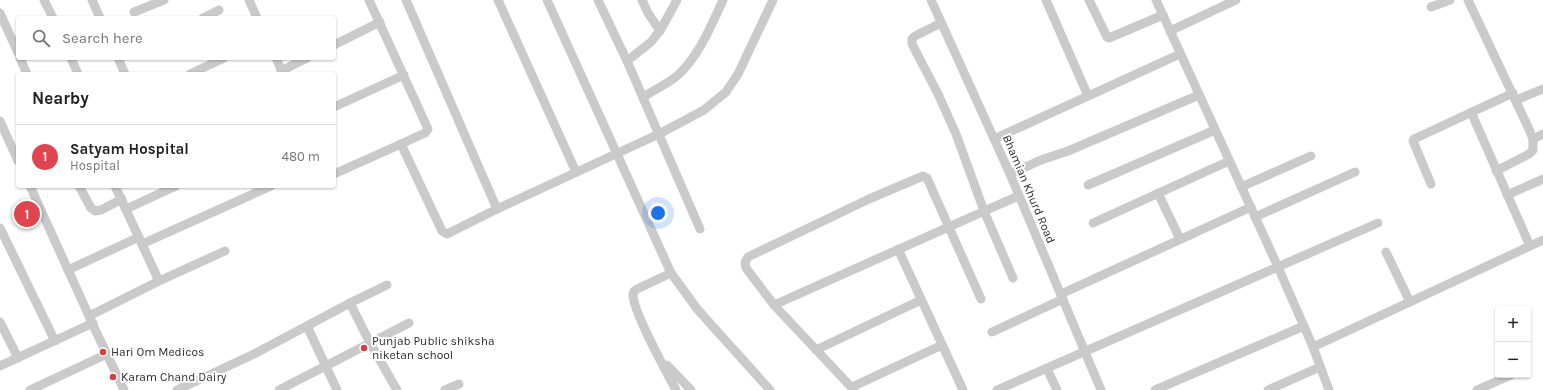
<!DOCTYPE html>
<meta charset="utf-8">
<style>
:root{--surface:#fff;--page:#f6f6f6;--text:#222;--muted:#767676;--line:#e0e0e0;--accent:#d24146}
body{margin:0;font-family:Karla,sans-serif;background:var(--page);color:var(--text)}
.controls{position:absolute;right:12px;bottom:12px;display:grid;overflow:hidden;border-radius:4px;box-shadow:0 1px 3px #0004}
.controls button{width:36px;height:36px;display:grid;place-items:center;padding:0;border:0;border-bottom:1px solid var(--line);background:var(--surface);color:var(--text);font:20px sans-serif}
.you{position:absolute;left:658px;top:213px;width:14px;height:14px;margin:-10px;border:3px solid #fff;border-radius:50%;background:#1a73e8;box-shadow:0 0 0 6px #1a73e833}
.badge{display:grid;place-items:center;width:26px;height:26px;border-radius:50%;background:var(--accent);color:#fff;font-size:13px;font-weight:700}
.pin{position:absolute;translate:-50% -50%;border:2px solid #fff;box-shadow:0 1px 4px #0006}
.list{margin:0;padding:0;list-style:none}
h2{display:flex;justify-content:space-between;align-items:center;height:52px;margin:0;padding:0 16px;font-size:17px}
h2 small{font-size:13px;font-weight:400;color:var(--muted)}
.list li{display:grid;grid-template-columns:26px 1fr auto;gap:12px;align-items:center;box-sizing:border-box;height:64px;padding:0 16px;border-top:1px solid var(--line)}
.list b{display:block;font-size:15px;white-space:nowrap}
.list p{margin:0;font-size:13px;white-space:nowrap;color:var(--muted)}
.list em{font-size:13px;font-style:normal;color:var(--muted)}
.icon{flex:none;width:22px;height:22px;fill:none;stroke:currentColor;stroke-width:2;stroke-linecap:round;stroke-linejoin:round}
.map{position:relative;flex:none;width:1543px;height:390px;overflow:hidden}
.search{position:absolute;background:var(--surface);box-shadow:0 1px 3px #0004;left:16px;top:16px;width:320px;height:44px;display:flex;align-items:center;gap:10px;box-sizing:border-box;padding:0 14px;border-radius:4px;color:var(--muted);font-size:15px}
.panel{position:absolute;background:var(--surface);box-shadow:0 1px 3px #0004;left:16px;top:72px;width:320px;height:116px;border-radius:4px}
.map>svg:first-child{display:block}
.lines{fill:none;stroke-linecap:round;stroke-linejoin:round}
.minor{stroke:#cacaca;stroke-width:9}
.poi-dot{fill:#d24146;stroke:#fff;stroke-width:1.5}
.labels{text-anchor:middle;stroke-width:4;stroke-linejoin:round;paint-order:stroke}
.street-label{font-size:12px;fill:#2d2d2d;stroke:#fff}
.poi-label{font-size:12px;fill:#2d2d2d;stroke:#fff;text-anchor:start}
</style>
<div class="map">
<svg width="1543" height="390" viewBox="0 0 1543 390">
<rect width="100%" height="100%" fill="#fff"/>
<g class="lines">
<!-- minor -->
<g class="minor">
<polyline points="44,0 53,18"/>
<polyline points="92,0 100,18"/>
<polyline points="249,0 257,18"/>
<polyline points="369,0 428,129 425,133 401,144 442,231 447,234 497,209 659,134 704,110 726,92 738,74 773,0"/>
<polyline points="406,0 497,209"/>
<polyline points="498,0 576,172"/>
<polyline points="547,0 671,273 698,310 770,390"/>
<polyline points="598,0 627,61 700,229"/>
<polyline points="642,0 648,13 660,31"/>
<polyline points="931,0 1010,174 1101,390"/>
<polyline points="1046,0 1088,96"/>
<polyline points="1089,0 1107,37 1109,38 1163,15"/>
<polyline points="1156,0 1278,267 1313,347 1329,390"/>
<polyline points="1468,0 1528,127 1533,139 1533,150 1529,154 1496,171"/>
<polyline points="1431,7 1450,0"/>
<polyline points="134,12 164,0"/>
<polyline points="0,13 18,53"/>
<polyline points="203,18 219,10"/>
<polyline points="941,23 915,36 912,39 912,44 938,94 956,134 984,211 1013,278"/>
<polyline points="1170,31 1236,0"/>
<polyline points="334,45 380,22"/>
<polyline points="20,58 27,74"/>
<polyline points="71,58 78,74"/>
<polyline points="118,58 125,74"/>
<polyline points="276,58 283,74"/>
<polyline points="627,61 651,42 661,29 677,0"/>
<polyline points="281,71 307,58"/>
<polyline points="190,74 224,58"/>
<path d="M643 97C654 90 667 84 677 76 699 56 711 26 723 0"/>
<polyline points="1516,100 1543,89"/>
<polyline points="334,107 404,75"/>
<polyline points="1471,112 1530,246"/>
<polyline points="0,121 18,161"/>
<polyline points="994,139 1180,54"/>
<polyline points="1533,139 1543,134"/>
<polyline points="334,174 401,144"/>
<polyline points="1010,174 1041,160 1068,151 1199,95"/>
<polyline points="1431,184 1413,141 1414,139 1513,93"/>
<polyline points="1088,185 1215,130"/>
<polyline points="30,186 89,316 159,281 115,186"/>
<polyline points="79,186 91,208 95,211 101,210 122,199"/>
<polyline points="1241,187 1311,156"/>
<polyline points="1158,193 1180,239"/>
<polyline points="1507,195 1543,179"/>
<polyline points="126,209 176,186"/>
<polyline points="1255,217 1355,172"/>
<polyline points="1093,223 1229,161"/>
<polyline points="0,228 55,341"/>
<polyline points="142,244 271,186"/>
<polyline points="898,249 963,390"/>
<polyline points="1386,252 1410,302"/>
<polyline points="68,270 139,237"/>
<path d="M671 273 637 289C634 291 634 291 633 294 632 310 667 373 676 390"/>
<polyline points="159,281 225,251"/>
<polyline points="1061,294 1251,207"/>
<polyline points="350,303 370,343 397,390"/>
<polyline points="774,305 1018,196"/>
<polyline points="90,319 124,390"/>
<polyline points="0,322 18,358"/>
<polyline points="307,326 337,390"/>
<polyline points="992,332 1063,299"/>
<polyline points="1313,347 1543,240"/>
<polyline points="816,350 921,300"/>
<polyline points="667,365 691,390"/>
<polyline points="0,366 93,323"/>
<polyline points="1047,369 1057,390"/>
<polyline points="852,387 942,345"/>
<polyline points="30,390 107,354"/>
<polyline points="177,390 254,354 350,303 387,285"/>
<polyline points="279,390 409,323"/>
<polyline points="445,390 459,384"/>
<polyline points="854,390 774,305 746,268 745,262 748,257 869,199 923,176 927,178 981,299"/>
<polyline points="997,390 1378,223"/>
<polyline points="1155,390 1304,326"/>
<polyline points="1268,390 1320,367"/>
<polyline points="1477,390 1511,375"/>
</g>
</g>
<!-- markers -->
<g class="poi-dot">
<circle cx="364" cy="348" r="4"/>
<circle cx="103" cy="352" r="4"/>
<circle cx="113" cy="377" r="4"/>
</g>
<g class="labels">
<!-- street labels -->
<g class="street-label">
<text transform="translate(1029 189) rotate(67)" y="4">Bhamian Khurd Road</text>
</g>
<!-- poi labels -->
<g class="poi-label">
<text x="372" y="345">Punjab Public shiksha<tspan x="372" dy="14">niketan school</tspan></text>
<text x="111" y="356">Hari Om Medicos</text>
<text x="121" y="381">Karam Chand Dairy</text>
</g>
</g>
</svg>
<div class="controls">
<button>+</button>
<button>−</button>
</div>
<div class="you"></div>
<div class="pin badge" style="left:27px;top:214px;background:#e0444e">1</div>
<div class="search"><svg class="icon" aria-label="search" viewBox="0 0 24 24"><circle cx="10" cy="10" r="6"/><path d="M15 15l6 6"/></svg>Search here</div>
<section class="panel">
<h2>Nearby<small></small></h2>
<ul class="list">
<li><span class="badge" style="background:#e0444e">1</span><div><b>Satyam Hospital</b><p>Hospital</p></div><em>480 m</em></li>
</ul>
</section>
</div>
